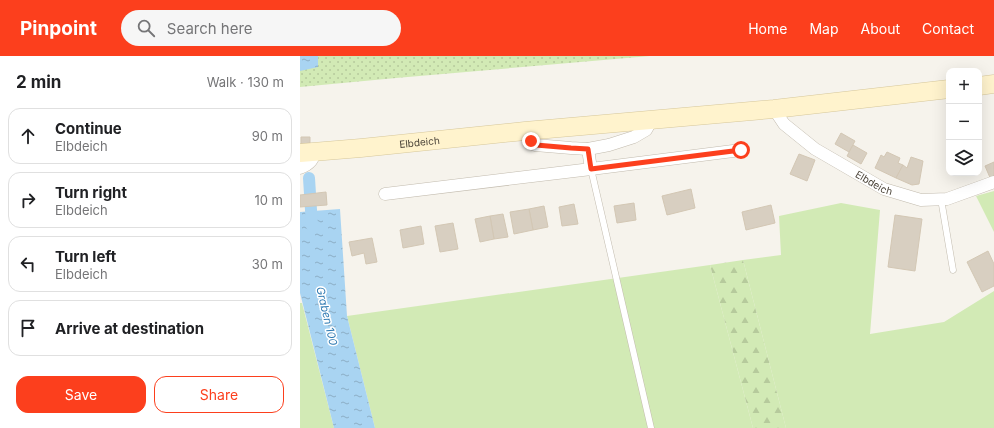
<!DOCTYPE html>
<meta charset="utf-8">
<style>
:root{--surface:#fff;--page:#f6f6f6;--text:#202124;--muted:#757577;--line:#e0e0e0;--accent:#fc3f1d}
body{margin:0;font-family:Inter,sans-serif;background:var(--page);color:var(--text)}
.controls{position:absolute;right:12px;top:12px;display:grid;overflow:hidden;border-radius:8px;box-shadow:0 4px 16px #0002}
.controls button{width:36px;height:36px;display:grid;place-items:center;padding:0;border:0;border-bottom:1px solid var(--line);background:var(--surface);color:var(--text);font:20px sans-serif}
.stop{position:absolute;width:12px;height:12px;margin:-9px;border:3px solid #fc3f1d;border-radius:50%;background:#fff}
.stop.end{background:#fc3f1d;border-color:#fff;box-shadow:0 1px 4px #0008}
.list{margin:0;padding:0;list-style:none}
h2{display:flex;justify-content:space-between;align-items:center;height:52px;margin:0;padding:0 16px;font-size:17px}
h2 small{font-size:13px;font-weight:400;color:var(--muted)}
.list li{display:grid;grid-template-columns:26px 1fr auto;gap:12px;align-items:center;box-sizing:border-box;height:56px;margin:0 8px 8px;padding:0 8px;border:1px solid var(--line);border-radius:12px}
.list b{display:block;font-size:15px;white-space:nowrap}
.list p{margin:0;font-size:13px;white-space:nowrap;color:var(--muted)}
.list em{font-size:13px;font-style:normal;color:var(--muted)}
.actions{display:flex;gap:8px;padding:12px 16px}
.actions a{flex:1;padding:9px 0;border:1px solid var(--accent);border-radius:12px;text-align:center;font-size:14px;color:var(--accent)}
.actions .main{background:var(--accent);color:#fff}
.icon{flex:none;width:22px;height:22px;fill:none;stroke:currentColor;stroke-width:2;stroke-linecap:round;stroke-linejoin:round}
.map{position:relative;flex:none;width:694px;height:372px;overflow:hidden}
header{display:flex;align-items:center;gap:24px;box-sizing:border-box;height:56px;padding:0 20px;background:var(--accent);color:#fff}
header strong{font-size:19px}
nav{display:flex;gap:22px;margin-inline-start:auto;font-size:14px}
.search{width:280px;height:36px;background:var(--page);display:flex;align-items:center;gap:10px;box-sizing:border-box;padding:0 14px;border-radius:22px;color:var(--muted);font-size:15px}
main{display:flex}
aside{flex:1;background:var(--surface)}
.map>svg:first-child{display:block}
.grass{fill:#d2eab5}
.forest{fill:url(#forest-firs)}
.park{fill:url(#park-dots)}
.water{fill:url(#water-ripples)}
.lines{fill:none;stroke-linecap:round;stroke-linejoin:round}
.canal{stroke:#a9d4f2;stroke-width:12}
.building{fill:#d8cfc1;stroke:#d3c7b4}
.lane-casing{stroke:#c2bbae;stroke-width:7}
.street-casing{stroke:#c2bbae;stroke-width:13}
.secondary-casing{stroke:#d6c79b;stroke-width:19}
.lane{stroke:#fff;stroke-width:6}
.street{stroke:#fff;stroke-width:12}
.secondary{stroke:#fff3cd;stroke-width:18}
.route{stroke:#fc3f1d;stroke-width:5}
.labels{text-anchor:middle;stroke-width:3;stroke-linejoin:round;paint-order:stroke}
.street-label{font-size:10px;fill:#4b4439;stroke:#fff}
.water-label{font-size:11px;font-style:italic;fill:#2e7ab2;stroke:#fff}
</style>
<header>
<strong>Pinpoint</strong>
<div class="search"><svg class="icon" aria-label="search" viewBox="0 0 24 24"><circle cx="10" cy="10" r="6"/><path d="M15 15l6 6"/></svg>Search here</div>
<nav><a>Home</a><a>Map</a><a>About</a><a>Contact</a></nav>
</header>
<main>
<aside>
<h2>2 min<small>Walk · 130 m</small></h2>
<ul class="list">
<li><svg class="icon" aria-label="ahead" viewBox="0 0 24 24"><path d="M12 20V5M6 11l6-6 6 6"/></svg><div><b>Continue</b><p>Elbdeich</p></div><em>90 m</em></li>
<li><svg class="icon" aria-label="right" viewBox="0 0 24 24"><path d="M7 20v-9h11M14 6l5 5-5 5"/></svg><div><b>Turn right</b><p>Elbdeich</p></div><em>10 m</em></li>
<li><svg class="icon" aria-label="left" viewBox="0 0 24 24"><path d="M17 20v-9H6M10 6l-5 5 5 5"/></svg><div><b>Turn left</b><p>Elbdeich</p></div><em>30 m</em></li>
<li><svg class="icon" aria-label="arrive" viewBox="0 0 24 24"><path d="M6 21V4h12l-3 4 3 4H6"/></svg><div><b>Arrive at destination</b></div></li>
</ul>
<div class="actions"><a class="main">Save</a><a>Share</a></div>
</aside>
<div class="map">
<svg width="694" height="372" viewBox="0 0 694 372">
<defs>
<pattern id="forest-firs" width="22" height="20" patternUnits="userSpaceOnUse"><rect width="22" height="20" fill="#d2eab5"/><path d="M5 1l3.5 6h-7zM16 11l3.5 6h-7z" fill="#b6ca9c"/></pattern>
<pattern id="park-dots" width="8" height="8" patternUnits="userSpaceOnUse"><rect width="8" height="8" fill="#d2eab5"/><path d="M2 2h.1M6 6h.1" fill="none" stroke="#b6ca9c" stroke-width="1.8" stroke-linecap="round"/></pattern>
<pattern id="water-ripples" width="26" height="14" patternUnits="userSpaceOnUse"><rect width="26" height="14" fill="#a9d4f2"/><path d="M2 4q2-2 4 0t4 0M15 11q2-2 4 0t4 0" fill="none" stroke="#8caec5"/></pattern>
</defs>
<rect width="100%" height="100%" fill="#f6f3ec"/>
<!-- grass -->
<g class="grass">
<polygon points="694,135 694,176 676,140"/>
<polygon points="541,147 580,154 570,278 644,266 694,235 694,372 486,372 443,204 481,199 479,160"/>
<polygon points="410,209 453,372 75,372 47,260"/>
<polygon points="0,247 2,247 34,372 0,372"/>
</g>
<!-- forest -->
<polygon class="forest" points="443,204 486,372 453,372 410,209"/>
<!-- park -->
<polygon class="park" points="0,0 350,0 96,22 0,31"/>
<!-- water -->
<g class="water">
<polygon points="0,0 18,0 18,11 0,15"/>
<polygon points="40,153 47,260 75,372 34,372 0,237 0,156"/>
</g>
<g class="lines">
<!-- canal -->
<polyline class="canal" points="9,122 12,170"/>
</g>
<!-- building -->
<g class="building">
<polygon points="541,77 555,85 549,96 535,88"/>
<polygon points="1,81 10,81 10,87 1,88"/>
<polygon points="553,89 567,97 561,108 547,100"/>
<polygon points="587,96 600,102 598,107 603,109 596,122 575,112 581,99 584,101"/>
<polygon points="499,98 515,104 507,125 490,118"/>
<polygon points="611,101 623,105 619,128 612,129 596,122 603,109 607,112"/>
<polygon points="694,106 694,122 691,124 685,110"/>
<polygon points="391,133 395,152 367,159 362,140"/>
<polygon points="26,136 27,149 0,151 0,139"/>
<polygon points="334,147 336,164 317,167 314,150"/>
<polygon points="274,148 278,168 262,170 259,151"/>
<polygon points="471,149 475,167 446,174 442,156"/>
<polygon points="244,150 248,171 233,174 229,153"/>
<polygon points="229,153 233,174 214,178 210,156"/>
<polygon points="203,158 208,181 194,183 190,160"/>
<polygon points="595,159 622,163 615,215 588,211"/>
<polygon points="190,160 194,183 180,186 175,163"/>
<polygon points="153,167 158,193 140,196 135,170"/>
<polygon points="121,170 124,188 103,192 100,174"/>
<polygon points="72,182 77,206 66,208 64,197 52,200 49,186"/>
<polygon points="688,195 694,208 694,230 682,236 667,206"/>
</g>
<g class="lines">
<!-- lane casing -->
<g class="lane-casing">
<g id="lane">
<polyline points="291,113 351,372"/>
<polyline points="641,143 653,214"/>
</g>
</g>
<!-- street casing -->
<g class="street-casing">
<g id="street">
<path id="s1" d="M474 53 484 68 515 93 584 133 621 144 647 143 694 126"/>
<polyline points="225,75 228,81 235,89 271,92 288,93 309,89 334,81 346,74 350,67 350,64"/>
<path d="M0 112C8 109 14 105 14 96"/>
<polyline points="291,113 441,94"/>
<polyline points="85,138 291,113 288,93"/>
</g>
</g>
<!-- secondary casing -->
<g class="secondary-casing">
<g id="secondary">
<polyline points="679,30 694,28"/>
<path id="s2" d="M0 97 61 92 225 75 474 53 649 33"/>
</g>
</g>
<!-- lane -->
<use href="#lane" class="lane"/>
<!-- street -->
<use href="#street" class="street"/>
<!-- secondary -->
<use href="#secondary" class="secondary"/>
</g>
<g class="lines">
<!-- route -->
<polyline class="route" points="231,85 236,89 271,92 288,93 291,113 441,94"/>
</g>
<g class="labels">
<!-- street labels -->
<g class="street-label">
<text dy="4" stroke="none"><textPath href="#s2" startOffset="120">Elbdeich</textPath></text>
<text dy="4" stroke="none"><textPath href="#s1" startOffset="126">Elbdeich</textPath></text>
</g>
<!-- water labels -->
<g class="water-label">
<text transform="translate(27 260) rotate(77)" y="4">Graben 100</text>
</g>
</g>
</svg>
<div class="controls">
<button>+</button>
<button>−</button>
<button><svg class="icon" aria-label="layers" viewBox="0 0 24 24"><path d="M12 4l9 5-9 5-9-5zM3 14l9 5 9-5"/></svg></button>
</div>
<div class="stop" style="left:441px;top:94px"></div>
<div class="stop end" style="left:231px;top:85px"></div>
</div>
</main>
